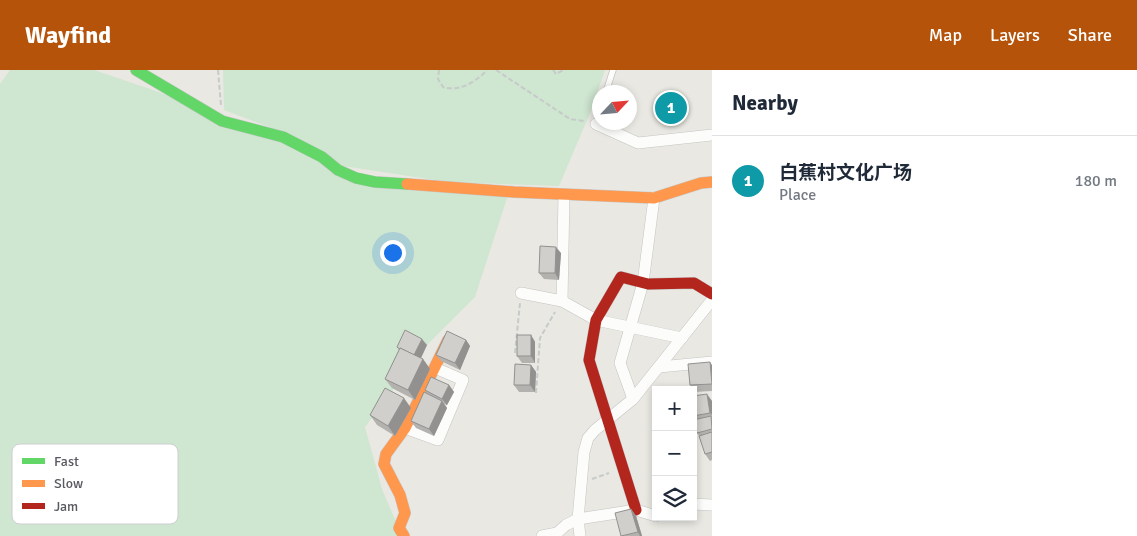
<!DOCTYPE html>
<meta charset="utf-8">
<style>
:root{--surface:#fff;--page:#f6f6f7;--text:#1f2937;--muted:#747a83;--line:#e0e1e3;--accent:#b45309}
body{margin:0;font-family:Signika,"Noto Sans SC",sans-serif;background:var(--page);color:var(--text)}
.controls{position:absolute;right:15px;bottom:15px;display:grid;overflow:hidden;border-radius:0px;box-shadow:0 2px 8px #0003}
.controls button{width:45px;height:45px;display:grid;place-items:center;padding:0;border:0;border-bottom:1px solid var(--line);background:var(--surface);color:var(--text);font:25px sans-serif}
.compass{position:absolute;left:592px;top:15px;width:45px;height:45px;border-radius:50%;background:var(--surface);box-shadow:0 2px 8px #0003;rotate:64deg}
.you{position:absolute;left:392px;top:182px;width:18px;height:18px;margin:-12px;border:4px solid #fff;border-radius:50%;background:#1a73e8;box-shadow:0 0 0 8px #1a73e833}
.badge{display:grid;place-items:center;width:32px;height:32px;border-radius:50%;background:var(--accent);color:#fff;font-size:16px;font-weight:700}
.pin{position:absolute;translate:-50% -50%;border:2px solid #fff;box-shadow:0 1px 5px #0006}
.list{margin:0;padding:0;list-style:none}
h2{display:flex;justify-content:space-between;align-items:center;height:65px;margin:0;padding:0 20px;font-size:21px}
h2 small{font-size:16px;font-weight:400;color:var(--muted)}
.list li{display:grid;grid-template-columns:32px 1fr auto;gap:15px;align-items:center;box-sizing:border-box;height:90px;padding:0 20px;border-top:1px solid var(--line)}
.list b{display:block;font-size:19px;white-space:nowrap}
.list p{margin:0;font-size:16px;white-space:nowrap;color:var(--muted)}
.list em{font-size:16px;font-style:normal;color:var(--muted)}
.icon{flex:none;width:28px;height:28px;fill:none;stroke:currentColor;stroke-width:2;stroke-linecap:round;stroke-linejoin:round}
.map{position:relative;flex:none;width:712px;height:466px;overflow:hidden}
header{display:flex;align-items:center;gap:30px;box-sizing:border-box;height:70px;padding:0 25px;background:var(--accent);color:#fff}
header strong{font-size:24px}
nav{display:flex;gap:28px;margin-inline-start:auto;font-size:18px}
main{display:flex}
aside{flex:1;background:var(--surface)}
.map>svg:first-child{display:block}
.green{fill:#cfe6d1}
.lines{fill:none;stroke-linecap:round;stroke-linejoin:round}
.lane-casing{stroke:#c5c4c4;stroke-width:7}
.street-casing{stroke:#c5c4c4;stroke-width:12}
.fast-casing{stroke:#c7c7c7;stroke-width:12}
.slow-casing{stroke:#c7c7c7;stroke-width:12}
.jam-casing{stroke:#c7c7c7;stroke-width:12}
.path{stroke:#c6cbc9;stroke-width:2;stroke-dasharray:5 2.5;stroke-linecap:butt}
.lane{stroke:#fcfcfb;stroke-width:5.5}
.street{stroke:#fcfcfb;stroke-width:11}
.fast{stroke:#63d668;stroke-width:11}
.slow{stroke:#ff974d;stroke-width:11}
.jam{stroke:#b3261e;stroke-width:11}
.wall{fill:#b3b2af}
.shaded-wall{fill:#92918f}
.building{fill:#d0cfcc;stroke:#92918f}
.key{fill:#fff;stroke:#cdced0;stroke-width:1}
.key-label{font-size:14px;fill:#585a61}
</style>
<header>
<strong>Wayfind</strong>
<nav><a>Map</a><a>Layers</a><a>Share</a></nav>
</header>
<main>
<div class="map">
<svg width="712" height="466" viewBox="0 0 712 466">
<rect width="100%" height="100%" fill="#e9e8e2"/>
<!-- green -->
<g class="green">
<polygon points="10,0 94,0 156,21 315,86 329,101 508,125 475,227 428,274 365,357 382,419 402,466 0,466 0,14"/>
<polygon points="223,0 605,0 590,43 559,116 448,112 343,96 296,67 224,40"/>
</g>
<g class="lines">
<!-- lane casing -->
<g class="lane-casing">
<g id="lane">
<polyline points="606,22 613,0"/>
<polyline points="596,54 600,43"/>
</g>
</g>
<!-- street casing -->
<g class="street-casing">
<g id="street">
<polyline points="596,54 638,73 712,65"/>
<polyline points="521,223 562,231 596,250 682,268"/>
<polyline points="562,231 564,125"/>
<polyline points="659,297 712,292"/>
<polyline points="633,329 620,293 643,213 654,128"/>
<polyline points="405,358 438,370 463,310 435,298"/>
<polyline points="693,434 712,435"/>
<polyline points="542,466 557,463 566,455 578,449 636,440 656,446"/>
<polyline points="580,466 578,449 584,382 588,368 595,360 633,329 712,230"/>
</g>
</g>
<!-- fast casing -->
<g class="fast-casing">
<polyline id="fast" points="136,0 222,51 283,67 322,87 338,100 356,108 375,112 407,114"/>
</g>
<!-- slow casing -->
<g class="slow-casing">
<g id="slow">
<polyline points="407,114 514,122 654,128 701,113 712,112"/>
<polyline points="404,466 399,458 405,443 400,425 384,394 386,384 405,358 448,270"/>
</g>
</g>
<!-- jam casing -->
<g class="jam-casing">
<polyline id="jam" points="636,440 589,290 596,250 621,207 648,214 694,213 712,224"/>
</g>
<!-- path -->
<g class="path">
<polyline points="218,0 221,35"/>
<path d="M439 0 438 9 443 17C459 22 476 12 487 0"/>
<polyline points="496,0 570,49 584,51"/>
<polyline points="553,0 556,4 563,0"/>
<polyline points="515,283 520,233"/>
<polyline points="536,323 540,268 555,242"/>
<polyline points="592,409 609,403"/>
</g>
<!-- lane -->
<use href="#lane" class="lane"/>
<!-- street -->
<use href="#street" class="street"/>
<!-- fast -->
<use href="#fast" class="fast"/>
<!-- slow -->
<use href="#slow" class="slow"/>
<!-- jam -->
<use href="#jam" class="jam"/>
</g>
<!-- wall -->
<g class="wall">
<polygon points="561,183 559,210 544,209 539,203"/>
<polygon points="531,265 535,272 535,293 522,293 517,286"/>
<polygon points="466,270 470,276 460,300 441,291 436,285"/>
<polygon points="427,275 421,288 423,289 430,299 415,330 392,318 385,309 399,280 397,277"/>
<polygon points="531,295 536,302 535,322 519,322 514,315"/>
<polygon points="712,295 712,321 694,322 690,315"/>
<polygon points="449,315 454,322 447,335 444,334 447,338 434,366 416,358 411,351 428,325 425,320"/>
<polygon points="693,326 712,331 712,390 710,391 705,384 700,367 697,363 693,349"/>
<polygon points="411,338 395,366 377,355 370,345"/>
<polygon points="631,439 636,446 642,466 621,466"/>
</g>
<!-- shaded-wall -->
<g class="shaded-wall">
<polygon points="556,177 561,183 559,210 555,203"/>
<polygon points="531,265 535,272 535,293 531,286"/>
<polygon points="422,269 427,275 419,292 414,285"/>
<polygon points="466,270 470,276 460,300 455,293"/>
<polygon points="423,289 430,299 415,330 408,320"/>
<polygon points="710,292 712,295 712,314"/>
<polygon points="531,295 536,302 535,322 530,315"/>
<polygon points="449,315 454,322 447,335 442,329"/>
<polygon points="707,324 712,331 712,345 710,343"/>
<polygon points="404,328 411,338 395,366 388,356"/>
<polygon points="442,331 447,338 434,366 429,359"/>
<polygon points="631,439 636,446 642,466 640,466 638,462"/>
</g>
<!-- building -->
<g class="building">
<polygon points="540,176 556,177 555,203 539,203"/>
<polygon points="405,260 422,269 414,285 400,278 400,279 397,277"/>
<polygon points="447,261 466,270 455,293 436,285"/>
<rect x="517" y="265" width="14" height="21"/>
<polygon points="400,278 423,289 408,320 385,309"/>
<polygon points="710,292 712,314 690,315 688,294"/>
<polygon points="515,294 531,295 530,315 514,315"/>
<polygon points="431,307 449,315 442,329 425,320"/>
<polygon points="385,318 404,328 388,356 370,345"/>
<polygon points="424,322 442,331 429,359 411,351"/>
<polygon points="707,324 710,343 693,346 693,326"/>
<polygon points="711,346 712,359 697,363 693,350"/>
<polygon points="712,362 712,382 705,384 699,366"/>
<polygon points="631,439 638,462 621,466 615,443"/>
</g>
<!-- legend -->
<rect x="12" y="374" width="166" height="80" rx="8" class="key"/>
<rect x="22" y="388" width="23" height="6" fill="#63d668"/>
<rect x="22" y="410" width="23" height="7" fill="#ff974d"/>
<rect x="22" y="433" width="23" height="6" fill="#b3261e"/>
<g class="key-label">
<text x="54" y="396">Fast</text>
<text x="54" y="418">Slow</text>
<text x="54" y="441">Jam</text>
</g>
</svg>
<div class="controls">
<button>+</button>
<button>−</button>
<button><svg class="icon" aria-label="layers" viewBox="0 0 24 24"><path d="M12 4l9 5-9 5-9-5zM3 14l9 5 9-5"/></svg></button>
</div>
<svg class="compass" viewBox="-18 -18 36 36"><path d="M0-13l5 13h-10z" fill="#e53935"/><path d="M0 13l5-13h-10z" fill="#747a83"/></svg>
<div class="you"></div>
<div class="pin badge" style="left:671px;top:38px;background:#0f9aa8">1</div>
</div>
<aside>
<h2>Nearby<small></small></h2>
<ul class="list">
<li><span class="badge" style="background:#0f9aa8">1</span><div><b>白蕉村文化广场</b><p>Place</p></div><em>180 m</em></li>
</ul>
</aside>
</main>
